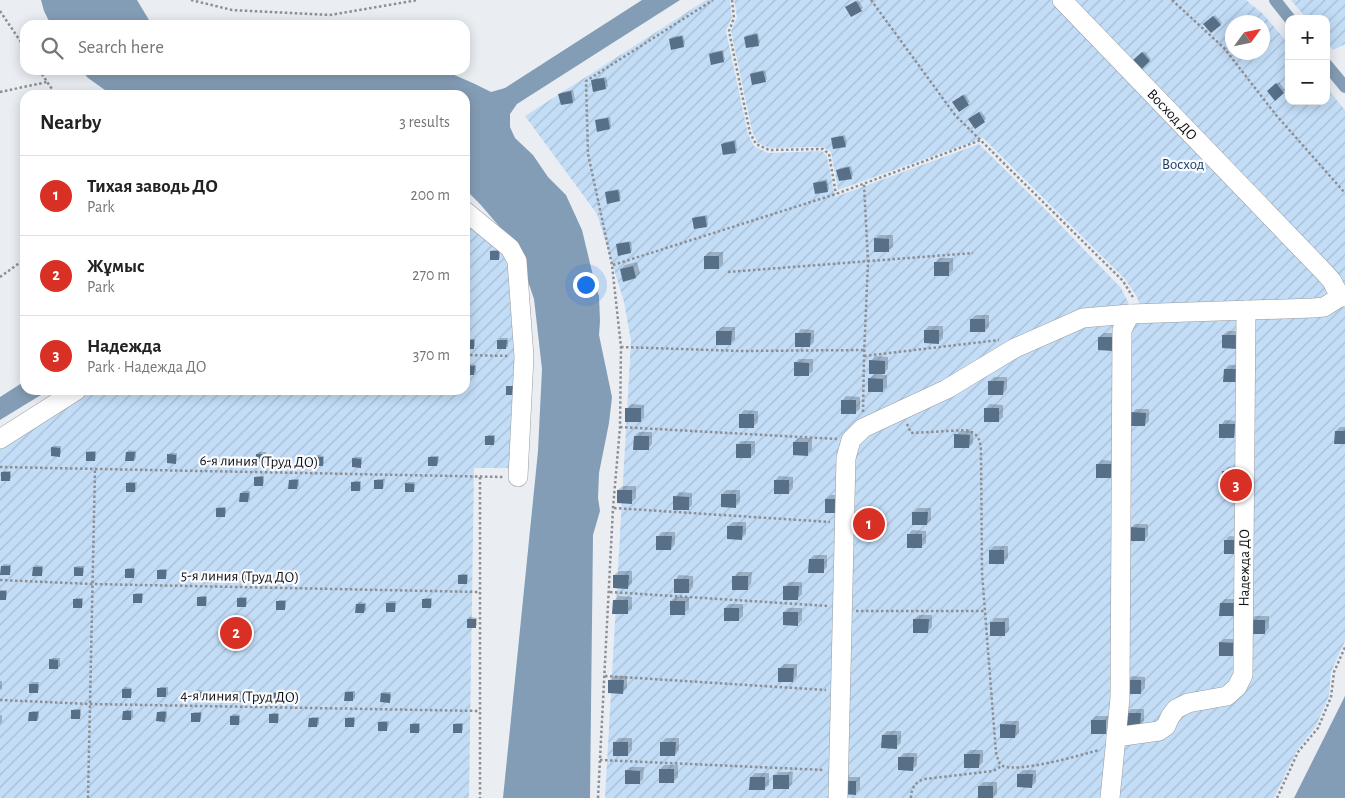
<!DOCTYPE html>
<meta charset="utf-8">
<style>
:root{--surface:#fff;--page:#f6f6f6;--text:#222;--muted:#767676;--line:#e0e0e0;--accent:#d93025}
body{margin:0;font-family:"Alegreya Sans",sans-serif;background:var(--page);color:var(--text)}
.controls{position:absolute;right:15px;top:15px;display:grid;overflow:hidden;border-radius:10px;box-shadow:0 2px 12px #0003}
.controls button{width:45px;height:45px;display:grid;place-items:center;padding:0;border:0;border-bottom:1px solid var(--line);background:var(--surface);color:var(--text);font:25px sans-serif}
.compass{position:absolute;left:1225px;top:15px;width:45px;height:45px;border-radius:50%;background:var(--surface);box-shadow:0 2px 12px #0003;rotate:57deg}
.you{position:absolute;left:585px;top:284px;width:18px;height:18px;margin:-12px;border:4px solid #fff;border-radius:50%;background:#1a73e8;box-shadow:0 0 0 8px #1a73e833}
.badge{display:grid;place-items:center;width:32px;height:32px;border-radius:50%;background:var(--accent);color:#fff;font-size:16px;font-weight:700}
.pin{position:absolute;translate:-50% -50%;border:2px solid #fff;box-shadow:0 1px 5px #0006}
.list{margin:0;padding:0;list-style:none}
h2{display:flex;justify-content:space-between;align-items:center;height:65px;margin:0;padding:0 20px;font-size:21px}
h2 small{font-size:16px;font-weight:400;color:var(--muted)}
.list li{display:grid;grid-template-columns:32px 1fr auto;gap:15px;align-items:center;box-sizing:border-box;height:80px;padding:0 20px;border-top:1px solid var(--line)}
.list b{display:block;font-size:19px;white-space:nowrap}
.list p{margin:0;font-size:16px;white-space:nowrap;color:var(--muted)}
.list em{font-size:16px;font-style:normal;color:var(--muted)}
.icon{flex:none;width:28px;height:28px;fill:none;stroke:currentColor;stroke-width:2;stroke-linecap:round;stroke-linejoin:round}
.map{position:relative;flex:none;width:1345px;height:798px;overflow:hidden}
.search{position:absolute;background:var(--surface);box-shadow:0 2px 12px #0003;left:20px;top:20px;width:450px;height:55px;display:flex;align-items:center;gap:12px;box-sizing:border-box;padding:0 18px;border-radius:15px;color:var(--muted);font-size:19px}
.panel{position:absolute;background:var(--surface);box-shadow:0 2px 12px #0003;left:20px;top:90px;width:450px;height:305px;border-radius:15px}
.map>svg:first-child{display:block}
.garden{fill:url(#garden-furrows);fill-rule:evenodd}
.water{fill:#849db6}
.shadow{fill:#0003}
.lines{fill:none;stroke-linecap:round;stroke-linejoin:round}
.canal{stroke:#849db6;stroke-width:12}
.building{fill:#586f88}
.minor-casing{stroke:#989ca1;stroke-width:20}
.path{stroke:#8c8e92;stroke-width:2.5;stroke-dasharray:2.5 2.5;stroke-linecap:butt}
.minor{stroke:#fff;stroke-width:19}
.labels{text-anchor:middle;stroke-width:4.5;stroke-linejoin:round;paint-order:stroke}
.street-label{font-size:15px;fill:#101113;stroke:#f9fbfe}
.park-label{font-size:15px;fill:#183f64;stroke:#f9fbfe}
</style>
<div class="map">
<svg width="1345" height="798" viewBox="0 0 1345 798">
<defs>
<pattern id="garden-furrows" width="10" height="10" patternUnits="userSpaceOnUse" patternTransform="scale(1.25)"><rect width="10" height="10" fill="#c3ddf7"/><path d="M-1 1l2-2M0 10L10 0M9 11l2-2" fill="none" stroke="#a6bdd3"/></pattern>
</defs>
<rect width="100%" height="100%" fill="#eaeef3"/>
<!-- garden -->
<g class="garden">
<polygon points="706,0 730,0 732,17 726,31 748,134 754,146 768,153 822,151 827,156 835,197 979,144 1049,213 1121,288 1132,310 1115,706 1105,798 605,798 631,341 624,302 597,214 525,116"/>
<path d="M734 0H1246L1262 13 1289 44V101H1326V87L1345 110V296L1323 304 1142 311 1137 297 1125 279 983 138 838 190 831 152 823 147 770 148 758 143 752 131 731 31 737 17ZM1232 22H1262V52H1232Z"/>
<polygon points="1291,0 1345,0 1345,44 1333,50 1326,42 1326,19 1307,19"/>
<polygon points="465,221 502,251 511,265 518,359 512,468 474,468 469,798 0,798 0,450 95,390 465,390"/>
<polygon points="1345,301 1345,641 1331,672 1329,696 1316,726 1296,752 1274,798 1115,798 1128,330 1134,320"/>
</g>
<!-- water -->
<g class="water">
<polygon points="41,0 137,0 152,25 51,25 44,11"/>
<polygon points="642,0 680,0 517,104 510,114 510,127 515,138 533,155 548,177 566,195 582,230 595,284 599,296 600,321 599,335 612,397 609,423 599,473 598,498 600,511 593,535 590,798 503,798 538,451 542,369 534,299 516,246 480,204 465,189 465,95 112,95 88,78 81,70 443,70 475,84 491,92 505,88"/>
<polygon points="25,381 25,390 49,390 0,420 0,397"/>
<polygon points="1345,696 1345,798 1294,798"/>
</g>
<!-- shadow -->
<g class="shadow">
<polygon points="858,0 863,8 852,16 848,6"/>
<polygon points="1215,15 1222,23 1211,32 1205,24"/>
<polygon points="758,33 760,43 758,44 745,37 747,35"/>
<polygon points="683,35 685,44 683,46 670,39 672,37"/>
<polygon points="723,50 725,60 723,61 710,54 712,52"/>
<polygon points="1144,51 1151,59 1141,68 1134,60"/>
<polygon points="765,70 767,79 765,81 752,74 754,72"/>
<polygon points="606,77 608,86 606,88 593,81 594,79"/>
<polygon points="1279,82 1285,90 1275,99 1268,91"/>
<polygon points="573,90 575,100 573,101 562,104 560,94 562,92"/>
<polygon points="965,94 970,102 959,110 956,100"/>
<polygon points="981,111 986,119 975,127 972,117"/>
<polygon points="610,117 611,126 610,128 596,121 598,119"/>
<polygon points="845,135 847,144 845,146 832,139 834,137"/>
<polygon points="736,140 737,150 736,151 722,144 724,142"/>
<polygon points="851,166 853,176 851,177 838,170 840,168"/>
<polygon points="827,179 829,189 827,191 814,183 816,182"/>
<polygon points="619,189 621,198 619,200 606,193 608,191"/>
<polygon points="707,215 708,224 707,226 694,219 695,217"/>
<polygon points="879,235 893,235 893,247 888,251 875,239"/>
<polygon points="631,241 632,250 631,252 617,245 619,243"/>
<polygon points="493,250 500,250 500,257 499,259 491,251"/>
<polygon points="709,252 723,252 723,264 719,268 705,256"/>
<polygon points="939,258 953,258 953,270 948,275 935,263"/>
<polygon points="637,262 640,273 636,277 621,269 625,265"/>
<polygon points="976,315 989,315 989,327 985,331 971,319"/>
<polygon points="929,326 943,326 943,338 939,342 925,330"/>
<polygon points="722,327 735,327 735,339 731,343 717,331"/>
<polygon points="801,329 814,330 814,342 810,346 797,334"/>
<polygon points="1228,331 1241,331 1241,343 1223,335"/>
<polygon points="1104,333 1117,333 1099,349 1099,337"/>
<polygon points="500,338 508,338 508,346 506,348 499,340"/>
<polygon points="468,339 475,339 475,346 473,348 466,340"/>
<polygon points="875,356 888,357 888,369 882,375 887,375 887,387 882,391 869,379 875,373 871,361"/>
<polygon points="799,359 813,359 813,371 808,375 795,363"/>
<polygon points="469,364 476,365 476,372 474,374 467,366"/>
<polygon points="1229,365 1243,365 1242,377 1225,369"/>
<polygon points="994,377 1007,377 1007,389 1003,394 989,382"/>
<polygon points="846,396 860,397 860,409 855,413 842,401"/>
<polygon points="631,404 644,405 644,417 640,421 627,409"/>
<polygon points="990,404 1003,405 1003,417 999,421 985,409"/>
<polygon points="1136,409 1149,409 1149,421 1145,425 1132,413"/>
<polygon points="744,410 758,411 758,422 753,427 740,415"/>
<polygon points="1225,420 1238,421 1238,433 1234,437 1221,425"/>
<polygon points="1340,427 1345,427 1345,443 1336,431"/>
<polygon points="960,431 973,431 973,443 969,447 956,435"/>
<polygon points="639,432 652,432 652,444 648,449 635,436"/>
<polygon points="488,435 495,435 495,442 493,444 486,437"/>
<polygon points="798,438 812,438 812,450 807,454 794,442"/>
<polygon points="741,441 755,441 755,453 751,457 737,445"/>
<polygon points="54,446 61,446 61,454 59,455 52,448"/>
<polygon points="129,450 136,451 136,458 134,460 127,452"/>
<polygon points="89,451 96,451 96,458 95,460 87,452"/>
<polygon points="259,452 266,452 266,460 264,461 257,454"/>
<polygon points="170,453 177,453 177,460 175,462 168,455"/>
<polygon points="317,455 324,456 324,463 322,465 315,457"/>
<polygon points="431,456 439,456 438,463 437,465 430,457"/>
<polygon points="355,457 362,457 362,464 360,466 353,459"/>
<polygon points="1102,460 1115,461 1115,473 1111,477 1097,465"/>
<polygon points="1228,467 1241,467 1241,480 1224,472"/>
<polygon points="4,471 11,471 11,478 9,480 2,473"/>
<polygon points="257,476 264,476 264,483 262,485 255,477"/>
<polygon points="779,476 793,477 793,488 789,493 775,481"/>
<polygon points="292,479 299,479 299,486 297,488 290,481"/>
<polygon points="377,479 385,479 384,486 383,488 376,481"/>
<polygon points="354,481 361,481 361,488 360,490 352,483"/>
<polygon points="129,482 137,482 136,489 135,491 127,484"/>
<polygon points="408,482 415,482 415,489 413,491 406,484"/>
<polygon points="623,486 636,486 636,498 632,502 618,490"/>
<polygon points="726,490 740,490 740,502 736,506 722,494"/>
<polygon points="243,491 250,491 250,499 248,500 241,493"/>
<polygon points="679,492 692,493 692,505 688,509 675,497"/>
<polygon points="831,495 844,495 844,507 826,499"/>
<polygon points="219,507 226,507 226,514 224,516 217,509"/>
<polygon points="918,508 931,508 931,520 927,524 914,512"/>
<polygon points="733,522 746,522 746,534 742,538 728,526"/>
<polygon points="1135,524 1148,524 1148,536 1144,540 1131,528"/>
<polygon points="912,530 926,531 926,543 921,547 908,535"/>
<polygon points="662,532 675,532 675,544 671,549 658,536"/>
<polygon points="1229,536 1243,537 1243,549 1225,541"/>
<polygon points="994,546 1008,546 1008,558 1004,562 990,550"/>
<polygon points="814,555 827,555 827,567 823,571 810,559"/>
<polygon points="4,564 11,565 11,572 9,574 2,566"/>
<polygon points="36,565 43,566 43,573 41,574 34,567"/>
<polygon points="77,566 84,566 84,573 82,575 75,568"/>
<polygon points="128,568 135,568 135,575 133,577 126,569"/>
<polygon points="160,569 167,569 167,576 165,578 158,571"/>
<polygon points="619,571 632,571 632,583 628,587 614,575"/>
<polygon points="206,572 213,572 213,580 211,581 204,574"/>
<polygon points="243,572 250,572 250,579 248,581 241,573"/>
<polygon points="738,572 752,572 751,584 747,589 734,577"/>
<polygon points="279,574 287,574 286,581 285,583 277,575"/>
<polygon points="461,574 468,574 468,581 466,583 459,575"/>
<polygon points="679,575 693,576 693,587 689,592 675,580"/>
<polygon points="789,582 802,582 802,594 798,598 785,586"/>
<polygon points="0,590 7,590 7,597 5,599 0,599"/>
<polygon points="136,593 143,593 143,600 141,602 134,595"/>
<polygon points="200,596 207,596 207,603 206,605 198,598"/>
<polygon points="618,596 632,597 632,609 627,613 614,601"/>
<polygon points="240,597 247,597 247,604 245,606 238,599"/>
<polygon points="675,597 689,597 689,609 684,613 671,601"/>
<polygon points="76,598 83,598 83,605 81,607 74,600"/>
<polygon points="425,598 432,598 432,605 430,607 423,600"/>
<polygon points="1225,599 1239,599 1239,611 1221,603"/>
<polygon points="279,600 286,600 286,607 285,609 277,602"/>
<polygon points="389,601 396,601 396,609 394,611 387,603"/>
<polygon points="359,602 366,603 366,610 364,612 357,604"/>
<polygon points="729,604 743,604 743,616 739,620 725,608"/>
<polygon points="788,608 802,608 802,620 798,624 784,612"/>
<polygon points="919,615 932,615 932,627 928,631 914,619"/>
<polygon points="1255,616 1269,616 1269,628 1265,633 1251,620"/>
<polygon points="470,617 477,618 477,625 475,627 468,619"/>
<polygon points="995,618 1009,618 1009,631 1004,635 991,623"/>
<polygon points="1224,639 1238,639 1238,651 1220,643"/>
<polygon points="52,658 60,658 60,666 58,668 51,660"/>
<polygon points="784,664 797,664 797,676 793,681 780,668"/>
<polygon points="614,676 627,676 627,688 623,692 610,680"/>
<polygon points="1132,676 1145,677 1145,688 1141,693 1127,681"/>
<polygon points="0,681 2,681 2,689 0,690"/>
<polygon points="32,682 39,682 39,690 37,692 30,684"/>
<polygon points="125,687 132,688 132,695 130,697 123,689"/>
<polygon points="160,687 168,687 168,694 166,696 159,689"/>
<polygon points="198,690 206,691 206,698 204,700 197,692"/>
<polygon points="235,691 242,691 242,699 240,700 233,693"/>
<polygon points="348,691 355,691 355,698 353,700 346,693"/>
<polygon points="274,692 282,692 282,699 280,701 273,694"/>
<polygon points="384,692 391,692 391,700 389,701 382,694"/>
<polygon points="74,709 81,709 81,716 79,718 72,711"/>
<polygon points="1131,709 1144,709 1144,721 1140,725 1126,713"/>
<polygon points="126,710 133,710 133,717 131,719 124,712"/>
<polygon points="32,711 39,711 39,718 37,720 30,713"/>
<polygon points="160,711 167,711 167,718 165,720 158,713"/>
<polygon points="194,712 202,712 201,719 200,721 193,714"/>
<polygon points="272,713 279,713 279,720 277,722 270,715"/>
<polygon points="233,714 240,715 240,722 238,724 231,716"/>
<polygon points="0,715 2,715 2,722 0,724"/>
<polygon points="1096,716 1110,716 1109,728 1105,733 1092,720"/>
<polygon points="312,717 319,717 319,724 317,726 310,719"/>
<polygon points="348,717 355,717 355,724 353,726 346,719"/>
<polygon points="381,721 389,721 388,728 387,730 380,722"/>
<polygon points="1006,721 1019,721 1019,733 1015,737 1002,725"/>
<polygon points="413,723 420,723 420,730 419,732 411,725"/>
<polygon points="456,723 463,723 463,730 461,732 454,724"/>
<polygon points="887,731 901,731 901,743 896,747 883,735"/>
<polygon points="619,738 632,738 632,750 628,755 614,743"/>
<polygon points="666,738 679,738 679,750 675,755 662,742"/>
<polygon points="970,750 983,750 983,762 979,766 966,754"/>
<polygon points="904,753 917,753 917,765 913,769 900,757"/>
<polygon points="664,765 678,765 678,777 673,782 660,769"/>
<polygon points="630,767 644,767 643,779 639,783 626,771"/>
<polygon points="1023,770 1036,770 1036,782 1032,786 1018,774"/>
<polygon points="779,772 793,772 792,784 788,788 775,776"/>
<polygon points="755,773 769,773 769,785 764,789 751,777"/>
<polygon points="847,777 860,777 860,789 856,793 842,793"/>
<polygon points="983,782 997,782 997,794 993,798 979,798 979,786"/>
</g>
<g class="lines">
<!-- canal -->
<g class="canal">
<polyline points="1275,0 1290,19"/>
<polyline points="1326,64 1345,87"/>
</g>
</g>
<!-- building -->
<g class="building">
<polygon points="856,1 862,11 851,17 845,7"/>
<polygon points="1213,16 1221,25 1211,33 1203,24"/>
<polygon points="757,34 759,46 746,48 744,37"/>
<polygon points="682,36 684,47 671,50 669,39"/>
<polygon points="722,51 724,62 711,65 709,54"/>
<polygon points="1142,52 1150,61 1141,70 1133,60"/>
<polygon points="763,71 766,82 752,85 750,74"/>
<polygon points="604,78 606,89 593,92 591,80"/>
<polygon points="1276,83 1284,93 1275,101 1267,91"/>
<polygon points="571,91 573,103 561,105 558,94"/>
<polygon points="963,95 969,105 959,112 952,102"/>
<polygon points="979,112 985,122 975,129 968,119"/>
<polygon points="608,118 610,129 597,132 595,120"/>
<polygon points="843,136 846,147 833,149 831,138"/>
<polygon points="734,141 736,153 723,155 721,144"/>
<polygon points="849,167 852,179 839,181 836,170"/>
<polygon points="826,181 828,192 815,194 813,183"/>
<polygon points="618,190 620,201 607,204 605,192"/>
<polygon points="705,216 707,227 694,229 692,218"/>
<polygon points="874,238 889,239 889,252 874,252"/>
<polygon points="629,242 631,253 618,256 616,244"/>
<rect x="490" y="251" width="9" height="9"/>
<rect x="704" y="256" width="15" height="13"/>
<rect x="934" y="262" width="15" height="14"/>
<polygon points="633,266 636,278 623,282 620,269"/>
<rect x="970" y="319" width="15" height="13"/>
<polygon points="924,330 939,330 939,344 924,343"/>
<polygon points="716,331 732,331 731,345 716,345"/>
<polygon points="795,333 811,333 810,347 795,347"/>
<polygon points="1222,335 1237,335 1237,349 1222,348"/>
<polygon points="1098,337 1114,337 1113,351 1098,350"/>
<rect x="465" y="340" width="9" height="9"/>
<polygon points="497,340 507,340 506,349 497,349"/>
<polygon points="869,360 885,361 885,374 869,374"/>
<polygon points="794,362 809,363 809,376 794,376"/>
<polygon points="466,366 475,366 474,375 465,375"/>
<polygon points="1224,369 1239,369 1239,382 1223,382"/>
<polygon points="868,378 883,379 883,392 868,392"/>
<polygon points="988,381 1004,381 1003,395 988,395"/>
<rect x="506" y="386" width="9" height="9"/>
<rect x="841" y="400" width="15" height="14"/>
<rect x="625" y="408" width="16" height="14"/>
<rect x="984" y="408" width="15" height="14"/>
<polygon points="1130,412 1146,413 1145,426 1130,426"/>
<rect x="739" y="414" width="15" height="14"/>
<polygon points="1219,424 1235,424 1234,438 1219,438"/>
<polygon points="1335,431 1345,431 1345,444 1334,444"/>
<polygon points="954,434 970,435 969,448 954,448"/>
<rect x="485" y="436" width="9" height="9"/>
<polygon points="634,436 649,436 649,450 633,450"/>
<polygon points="793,442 808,442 808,456 793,455"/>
<rect x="736" y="444" width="15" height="14"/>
<polygon points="51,447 60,448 60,457 51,456"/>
<rect x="86" y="452" width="9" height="9"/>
<polygon points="126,452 135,452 134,461 125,461"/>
<polygon points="167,454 176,455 176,464 167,463"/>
<polygon points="256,454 265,454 265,463 256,462"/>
<rect x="314" y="457" width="9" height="9"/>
<polygon points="428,457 438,457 437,466 428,466"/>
<polygon points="352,458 361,459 361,468 352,467"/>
<polygon points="1096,464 1112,464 1111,478 1096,478"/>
<rect x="1222" y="471" width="16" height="14"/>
<rect x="1" y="472" width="9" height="9"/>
<rect x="254" y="477" width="9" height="9"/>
<polygon points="289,480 298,480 297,489 288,489"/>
<rect x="374" y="480" width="9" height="9"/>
<rect x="774" y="480" width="15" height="14"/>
<rect x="351" y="482" width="9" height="9"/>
<rect x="126" y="483" width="9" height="9"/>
<polygon points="405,483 414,484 414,492 405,492"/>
<polygon points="617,490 632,490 632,504 617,503"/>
<polygon points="240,493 249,493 248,502 239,502"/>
<polygon points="721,494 736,494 736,508 721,507"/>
<polygon points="673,496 689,497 689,510 673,510"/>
<rect x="825" y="499" width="15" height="14"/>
<rect x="216" y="508" width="9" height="9"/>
<polygon points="912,512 928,512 927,525 912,525"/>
<polygon points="727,526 743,526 742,540 727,539"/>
<polygon points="1129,527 1145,528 1145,541 1129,541"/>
<rect x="907" y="534" width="15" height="14"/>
<polygon points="656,536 672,536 671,550 656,550"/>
<rect x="1224" y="540" width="15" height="14"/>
<rect x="989" y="550" width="15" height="14"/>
<polygon points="809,559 824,559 824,573 808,573"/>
<polygon points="1,566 10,566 10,575 0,575"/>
<polygon points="33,567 42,567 42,576 32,576"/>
<polygon points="74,567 83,568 83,576 74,576"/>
<rect x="125" y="569" width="9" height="9"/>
<rect x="157" y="570" width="9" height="9"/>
<polygon points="203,573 212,574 212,583 203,582"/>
<rect x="240" y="573" width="9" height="9"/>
<rect x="276" y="575" width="9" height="9"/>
<rect x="458" y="575" width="9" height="9"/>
<polygon points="613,575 629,575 628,589 613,588"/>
<rect x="732" y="576" width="16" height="14"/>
<rect x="674" y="579" width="15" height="14"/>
<polygon points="783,586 799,586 798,600 783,600"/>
<rect x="0" y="591" width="6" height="9"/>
<rect x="133" y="594" width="9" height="9"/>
<rect x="197" y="597" width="9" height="9"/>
<rect x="237" y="598" width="9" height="9"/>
<rect x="73" y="599" width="9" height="9"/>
<rect x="422" y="599" width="9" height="9"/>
<polygon points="613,600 628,600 628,614 612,614"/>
<rect x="276" y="601" width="9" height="9"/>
<rect x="670" y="601" width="15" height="14"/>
<rect x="386" y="603" width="9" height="9"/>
<polygon points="1220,603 1235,603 1235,616 1219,616"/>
<polygon points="356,604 365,604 364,613 355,613"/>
<rect x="724" y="608" width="15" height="13"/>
<polygon points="783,612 798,612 798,626 783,625"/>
<rect x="467" y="619" width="9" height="9"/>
<polygon points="913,619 929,619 928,633 913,633"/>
<rect x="1250" y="620" width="15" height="14"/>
<rect x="990" y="622" width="15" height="14"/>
<polygon points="1219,642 1234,643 1234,656 1219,656"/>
<polygon points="49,659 58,660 58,669 49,669"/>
<polygon points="778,668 794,668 793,682 778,682"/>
<polygon points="608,680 624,680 623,694 608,693"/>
<rect x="1126" y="680" width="15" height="14"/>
<rect x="29" y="684" width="9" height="9"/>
<rect x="157" y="688" width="9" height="9"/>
<rect x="122" y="689" width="9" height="9"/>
<rect x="195" y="692" width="9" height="9"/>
<polygon points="232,692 241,693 241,702 232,701"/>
<polygon points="345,692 353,692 353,701 344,701"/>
<rect x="271" y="693" width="9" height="9"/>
<polygon points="381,693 390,694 390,703 380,702"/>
<rect x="71" y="710" width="9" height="9"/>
<polygon points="123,711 131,711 131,720 122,720"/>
<polygon points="29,712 38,712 37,721 28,721"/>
<polygon points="157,712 166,712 165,722 156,721"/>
<polygon points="191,713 201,713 200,722 191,722"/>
<polygon points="1125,713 1141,713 1140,727 1125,726"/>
<rect x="269" y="714" width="9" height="9"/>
<rect x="230" y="716" width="9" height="9"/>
<polygon points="309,718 318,718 317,727 308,727"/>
<rect x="345" y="718" width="9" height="9"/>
<rect x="1091" y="720" width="15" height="14"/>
<rect x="378" y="722" width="9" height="9"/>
<rect x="410" y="724" width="9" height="9"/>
<rect x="453" y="724" width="9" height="9"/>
<polygon points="1000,724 1016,725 1015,738 1000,738"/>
<polygon points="882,735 897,735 897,749 881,748"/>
<rect x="613" y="742" width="15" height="14"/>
<polygon points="660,742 676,742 675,756 660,756"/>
<polygon points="964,754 980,754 979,768 964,768"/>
<polygon points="898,757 914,757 913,771 898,770"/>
<rect x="659" y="769" width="15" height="14"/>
<polygon points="625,770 640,771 640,784 625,784"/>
<polygon points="1017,774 1033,774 1032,788 1017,787"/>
<rect x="773" y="775" width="16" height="14"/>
<polygon points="750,777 765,777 765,790 749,790"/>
<polygon points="841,781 856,781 856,795 841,794"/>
<rect x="978" y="786" width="15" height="12"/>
</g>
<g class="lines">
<!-- minor casing -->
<g class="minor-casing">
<g id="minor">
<path id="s1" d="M1062 0 1323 271 1332 281 1340 297"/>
<polyline points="465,211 510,248 517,261 524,357 518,477"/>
<polyline points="0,439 77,390"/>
<path id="s2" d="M1116 737 1159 731 1166 726 1170 717 1176 709 1188 703 1227 696 1237 687 1243 675 1246 310"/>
<polyline points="838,798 846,458 851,440 863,428 947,389 1015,348 1083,318 1130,314 1313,308 1324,307 1340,297 1345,297"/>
<polyline points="1110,798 1120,698 1122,330 1130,314"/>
</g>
</g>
<!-- path -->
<g class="path">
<polyline points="191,0 232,10 330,15 418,0"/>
<polyline points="732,0 734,18 729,31 750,133 756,144 769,150 823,149 829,154 836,194"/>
<polyline points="871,0 955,115 1123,281 1134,299"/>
<polyline points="1172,0 1224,48 1276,115 1345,193"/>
<polyline points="0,11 25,48"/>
<polyline points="39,70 56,95"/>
<polyline points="0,92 47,82"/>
<polyline points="613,265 836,194 981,140"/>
<polyline points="728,272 973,253"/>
<polyline points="0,277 25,259"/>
<polyline points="621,347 742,351 864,350"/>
<polyline points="465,355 508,356"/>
<polyline points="864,356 999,340"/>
<polyline points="863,412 864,356 868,262 864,184"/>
<path d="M907 424 911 433 966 430C979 434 980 439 981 451L982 573 996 753C998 758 998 764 1003 766 1019 773 1081 755 1099 750"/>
<polyline points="620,427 837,439"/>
<polyline points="0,467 503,477"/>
<polyline points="480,477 480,798"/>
<polyline points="614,508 830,522"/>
<polyline points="0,580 92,584 480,592"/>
<polyline points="610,592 828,606"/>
<polyline points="856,611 985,611"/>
<polyline points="605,676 826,690"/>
<polyline points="0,700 90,704 480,711"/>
<polyline points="600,760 824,770"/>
<polyline points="88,798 95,469"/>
<polyline points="598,798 613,508 620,427 621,347 612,265 588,154 586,81 713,0"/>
<path d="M911 798C911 788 916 781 925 779L993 771 1002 766"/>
<polyline points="1277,798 1298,752 1318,728 1331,697 1334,672 1345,647"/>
</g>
<!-- minor -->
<use href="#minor" class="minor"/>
</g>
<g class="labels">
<!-- street labels -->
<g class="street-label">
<text dy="5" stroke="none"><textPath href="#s1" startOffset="159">Восход ДО</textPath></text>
<text transform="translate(259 461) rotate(1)" y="5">6-я линия (Труд ДО)</text>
<text dy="5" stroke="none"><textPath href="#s2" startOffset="259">Надежда ДО</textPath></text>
<text transform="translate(240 576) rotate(1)" y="5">5-я линия (Труд ДО)</text>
<text transform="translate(240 696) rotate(1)" y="5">4-я линия (Труд ДО)</text>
</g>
<!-- park labels -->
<g class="park-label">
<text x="1183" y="169">Восход</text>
</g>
</g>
</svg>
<div class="controls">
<button>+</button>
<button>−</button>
</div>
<svg class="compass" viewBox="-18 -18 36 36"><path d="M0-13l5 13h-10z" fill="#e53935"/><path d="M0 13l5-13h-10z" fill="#767676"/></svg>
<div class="you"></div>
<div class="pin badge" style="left:869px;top:524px">1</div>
<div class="pin badge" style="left:236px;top:633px">2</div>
<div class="pin badge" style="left:1236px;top:485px">3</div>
<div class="search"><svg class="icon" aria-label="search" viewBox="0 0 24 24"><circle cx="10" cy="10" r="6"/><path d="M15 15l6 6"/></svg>Search here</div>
<section class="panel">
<h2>Nearby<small>3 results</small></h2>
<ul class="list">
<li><span class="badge">1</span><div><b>Тихая заводь ДО</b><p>Park</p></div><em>200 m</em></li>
<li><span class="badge">2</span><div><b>Жұмыс</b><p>Park</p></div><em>270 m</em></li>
<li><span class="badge">3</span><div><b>Надежда</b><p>Park · Надежда ДО</p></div><em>370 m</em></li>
</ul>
</section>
</div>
